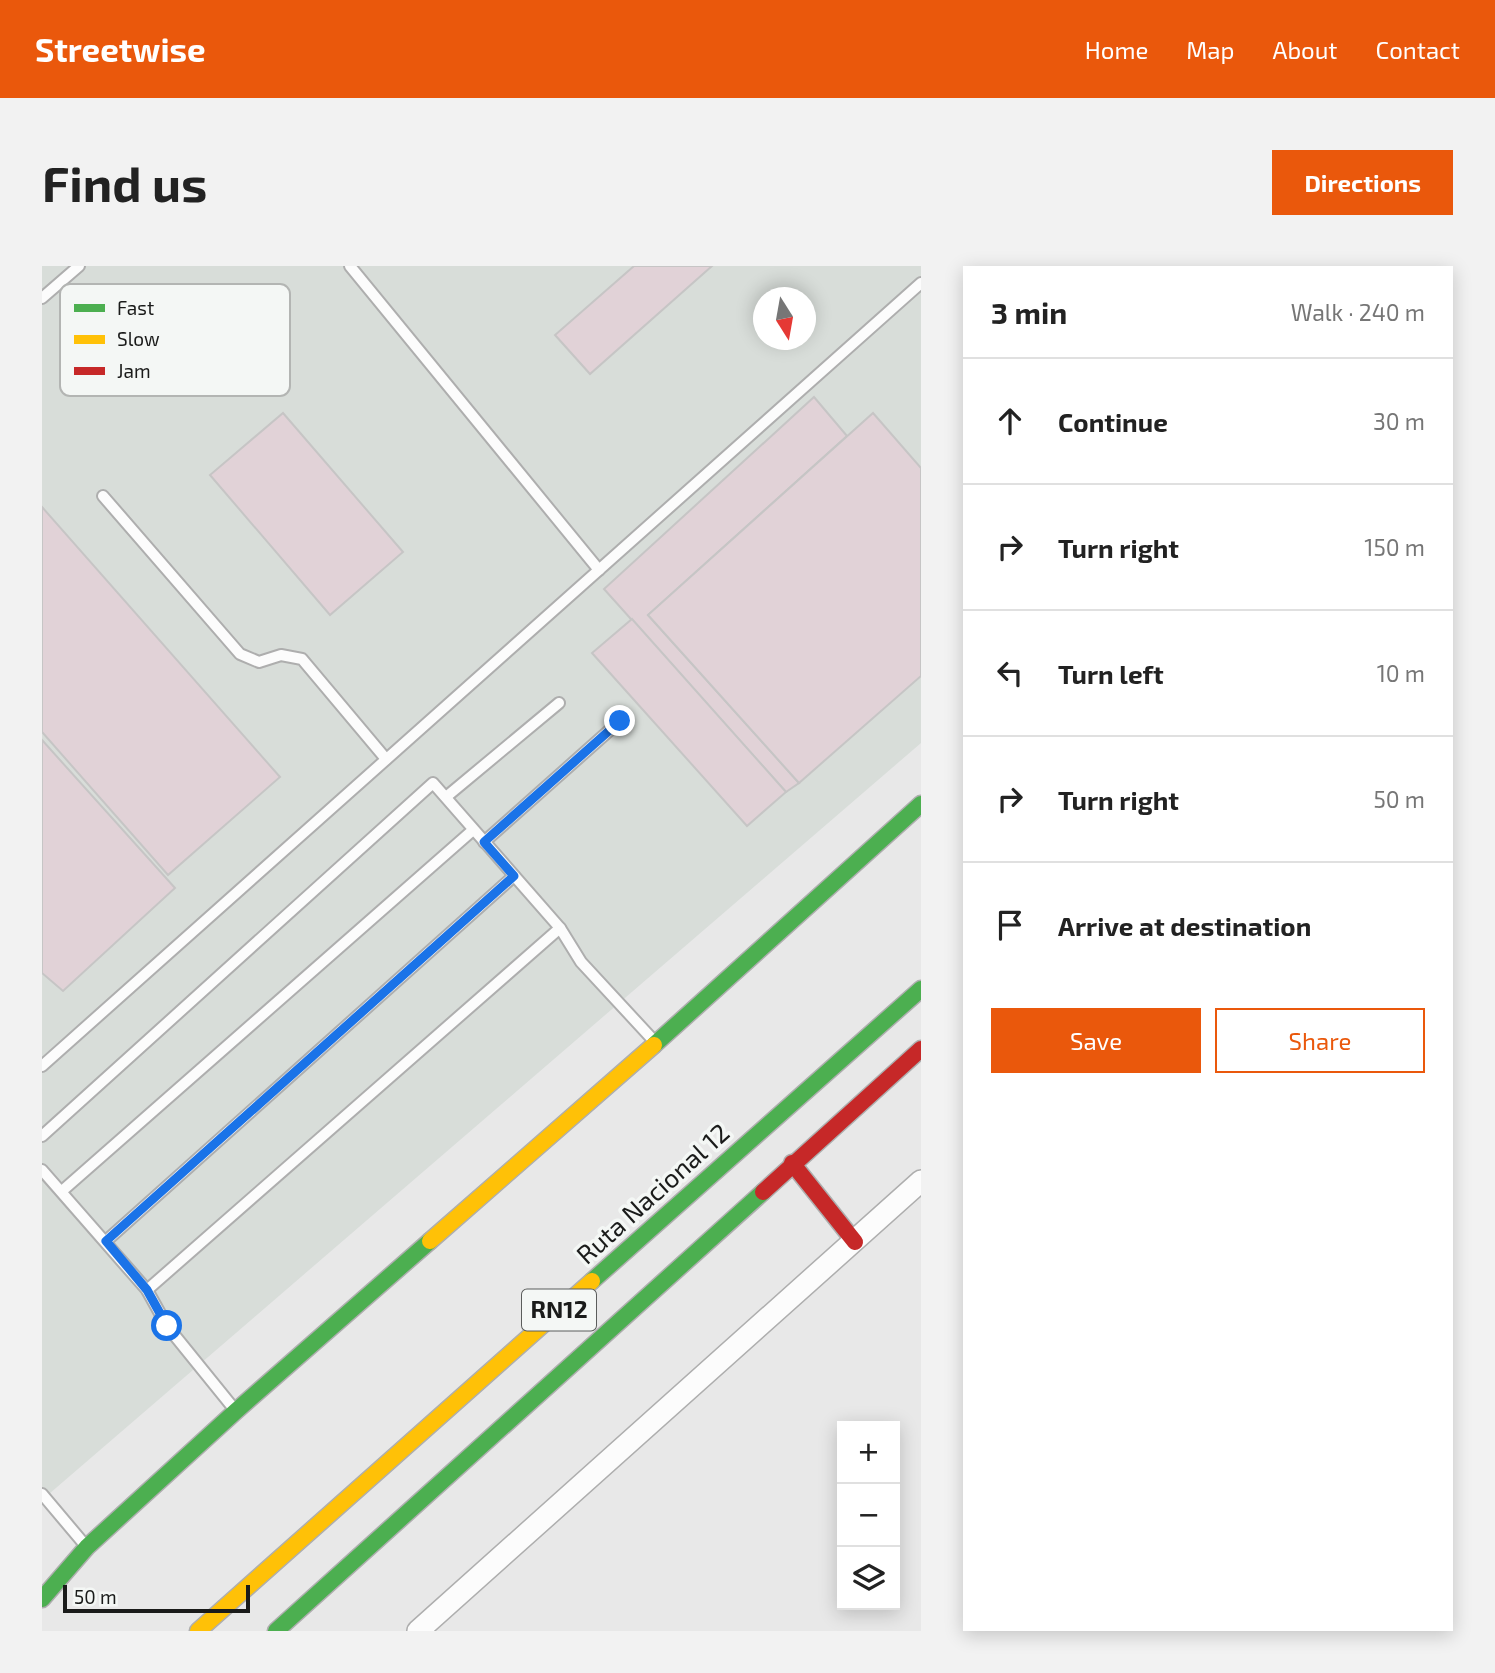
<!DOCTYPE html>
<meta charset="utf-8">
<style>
:root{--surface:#fff;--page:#f2f2f2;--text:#222;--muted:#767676;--line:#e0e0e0;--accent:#ea580c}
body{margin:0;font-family:"Exo 2",sans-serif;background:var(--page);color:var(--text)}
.controls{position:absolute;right:21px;bottom:21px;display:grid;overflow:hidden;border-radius:0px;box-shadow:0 4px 18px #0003}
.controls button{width:63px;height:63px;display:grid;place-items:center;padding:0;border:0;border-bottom:2px solid var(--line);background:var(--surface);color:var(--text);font:35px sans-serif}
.compass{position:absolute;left:711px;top:21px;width:63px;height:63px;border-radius:50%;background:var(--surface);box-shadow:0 4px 18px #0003;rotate:169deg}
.scale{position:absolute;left:21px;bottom:18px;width:187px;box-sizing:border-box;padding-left:7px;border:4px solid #1a1b1a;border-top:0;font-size:19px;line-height:24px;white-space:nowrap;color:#1a1b1a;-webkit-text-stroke:5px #f4f7f5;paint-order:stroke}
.stop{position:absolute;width:21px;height:21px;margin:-16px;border:5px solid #1a73e8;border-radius:50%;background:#fff}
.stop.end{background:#1a73e8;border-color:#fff;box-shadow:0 2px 7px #0008}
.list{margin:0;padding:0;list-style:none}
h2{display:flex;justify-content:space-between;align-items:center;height:91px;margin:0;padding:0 28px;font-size:30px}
h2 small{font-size:23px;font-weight:400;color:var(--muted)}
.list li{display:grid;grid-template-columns:46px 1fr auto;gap:21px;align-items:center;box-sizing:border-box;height:126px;padding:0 28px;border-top:2px solid var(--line)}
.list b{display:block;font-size:26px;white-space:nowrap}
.list em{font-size:23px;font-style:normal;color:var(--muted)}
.actions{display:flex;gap:14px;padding:21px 28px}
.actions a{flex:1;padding:16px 0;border:2px solid var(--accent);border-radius:0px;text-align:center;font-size:24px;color:var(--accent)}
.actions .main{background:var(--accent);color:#fff}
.icon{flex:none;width:38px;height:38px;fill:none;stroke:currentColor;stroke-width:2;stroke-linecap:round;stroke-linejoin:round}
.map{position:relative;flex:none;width:879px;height:1365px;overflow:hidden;border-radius:0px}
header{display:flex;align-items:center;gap:42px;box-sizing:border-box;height:98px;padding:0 35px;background:var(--accent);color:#fff}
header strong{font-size:33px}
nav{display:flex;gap:38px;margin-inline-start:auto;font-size:24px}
.intro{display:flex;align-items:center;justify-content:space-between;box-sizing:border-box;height:168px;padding:0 42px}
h1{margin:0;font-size:49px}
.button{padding:18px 32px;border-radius:0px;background:var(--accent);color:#fff;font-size:24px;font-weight:700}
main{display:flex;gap:42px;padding:0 42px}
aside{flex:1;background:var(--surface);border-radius:0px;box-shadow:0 4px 18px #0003}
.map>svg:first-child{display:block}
.built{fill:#d8ddd9;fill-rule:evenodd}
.building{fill:#e1d2d7;stroke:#c6c5c5;stroke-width:2}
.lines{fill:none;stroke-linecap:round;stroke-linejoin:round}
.lane-casing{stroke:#aeaeae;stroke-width:14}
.street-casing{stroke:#aeaeae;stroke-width:24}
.fast-casing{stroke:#aeaeae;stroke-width:19}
.slow-casing{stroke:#aeaeae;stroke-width:19}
.jam-casing{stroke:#aeaeae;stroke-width:19}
.lane{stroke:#fcfcfc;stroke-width:10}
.street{stroke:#fcfcfc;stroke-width:21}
.fast{stroke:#4caf50;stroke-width:16}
.slow{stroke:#ffc107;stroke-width:16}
.jam{stroke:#c62828;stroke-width:16}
.route{stroke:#1a73e8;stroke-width:9}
.labels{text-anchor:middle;stroke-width:7;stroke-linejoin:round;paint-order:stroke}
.shield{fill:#f4f7f5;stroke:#5b5d5c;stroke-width:2}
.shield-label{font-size:24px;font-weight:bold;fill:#1a1b1a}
.street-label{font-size:26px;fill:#1a1b1a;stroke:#f4f7f5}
.key{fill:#f4f7f5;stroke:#b3b5b3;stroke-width:2}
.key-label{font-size:19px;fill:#1a1b1a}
</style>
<header>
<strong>Streetwise</strong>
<nav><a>Home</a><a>Map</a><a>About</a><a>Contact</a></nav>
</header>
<div class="intro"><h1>Find us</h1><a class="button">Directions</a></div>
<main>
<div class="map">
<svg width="879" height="1365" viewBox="0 0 879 1365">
<rect width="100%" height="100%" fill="#e8e8e8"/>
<!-- built -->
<path class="built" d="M0 0H879V477L0 1234ZM722 32H764V74H722Z"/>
<!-- building -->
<g class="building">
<polygon points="592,0 670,0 548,108 513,69"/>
<polygon points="772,131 805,170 606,349 757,517 744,526 562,323"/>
<polygon points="241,147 361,286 288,349 168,209"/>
<polygon points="831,147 879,202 879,410 757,517 606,349"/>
<polygon points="0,241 238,511 126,609 0,466"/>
<polygon points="590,353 744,526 705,560 550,387"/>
<polygon points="0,474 133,622 21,725 0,707"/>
</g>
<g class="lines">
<!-- lane casing -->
<g class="lane-casing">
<g id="lane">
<polyline points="308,0 557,304"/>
<polyline points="0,32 37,0"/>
<polyline points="61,230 198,388 217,396 239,389 260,393 344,493"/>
<polyline points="404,531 517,437"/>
<polyline points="442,576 578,455"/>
<polyline points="0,800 879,17"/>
<polyline points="0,870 391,517 518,662 539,696 613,776"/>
<polyline points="0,904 105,1024 125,1060 193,1144"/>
<polyline points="20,925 431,564"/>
<polyline points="64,975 472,610"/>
<polyline points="105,1024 518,662"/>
<polyline points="0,1228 43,1279"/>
</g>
</g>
<!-- street casing -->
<g class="street-casing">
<polyline id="street" points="376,1365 879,915"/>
</g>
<!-- fast casing -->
<g class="fast-casing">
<g id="fast">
<polyline points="612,779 879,538"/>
<polyline points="550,1015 879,723"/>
<polyline points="0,1333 45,1281 194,1145 388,975"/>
<polyline points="234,1365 721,926"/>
</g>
</g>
<!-- slow casing -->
<g class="slow-casing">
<g id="slow">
<polyline points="388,975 612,779"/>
<polyline points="156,1365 550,1015"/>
</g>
</g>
<!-- jam casing -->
<g class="jam-casing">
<g id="jam">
<polyline points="750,897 813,976"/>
<polyline points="721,926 879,783"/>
</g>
</g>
<!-- lane -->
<use href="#lane" class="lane"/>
<!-- street -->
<use href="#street" class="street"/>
<!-- fast -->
<use href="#fast" class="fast"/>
<!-- slow -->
<use href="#slow" class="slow"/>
<!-- jam -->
<use href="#jam" class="jam"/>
</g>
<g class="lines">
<!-- route -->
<polyline class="route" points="125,1060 105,1024 64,975 472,610 442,576 578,455"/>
</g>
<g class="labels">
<!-- shield labels -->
<rect class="shield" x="480" y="1023.5" width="74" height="41" rx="5"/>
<g class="shield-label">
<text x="517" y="1052">RN12</text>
</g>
<!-- street labels -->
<g class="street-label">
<text transform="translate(611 928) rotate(-42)" y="9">Ruta Nacional 12</text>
</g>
</g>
<!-- legend -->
<rect x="18" y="18" width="230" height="112" rx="10" class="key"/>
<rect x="32" y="38" width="31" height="8" fill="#4caf50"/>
<rect x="32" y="69" width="31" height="9" fill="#ffc107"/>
<rect x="32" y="101" width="31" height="8" fill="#c62828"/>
<g class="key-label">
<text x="75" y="49">Fast</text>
<text x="75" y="80">Slow</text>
<text x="75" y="112">Jam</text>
</g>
</svg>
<div class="controls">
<button>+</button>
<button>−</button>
<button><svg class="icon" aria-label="layers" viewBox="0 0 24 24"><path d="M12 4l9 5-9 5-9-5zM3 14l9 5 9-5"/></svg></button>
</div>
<svg class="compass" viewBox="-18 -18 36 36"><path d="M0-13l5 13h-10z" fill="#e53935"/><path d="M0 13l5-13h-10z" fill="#767676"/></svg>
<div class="scale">50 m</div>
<div class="stop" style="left:125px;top:1060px"></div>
<div class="stop end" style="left:578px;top:455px"></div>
</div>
<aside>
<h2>3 min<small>Walk · 240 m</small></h2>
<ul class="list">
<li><svg class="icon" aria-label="ahead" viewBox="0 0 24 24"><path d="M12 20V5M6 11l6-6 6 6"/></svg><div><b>Continue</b></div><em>30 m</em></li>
<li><svg class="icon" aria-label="right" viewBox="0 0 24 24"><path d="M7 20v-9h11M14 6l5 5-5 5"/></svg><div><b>Turn right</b></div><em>150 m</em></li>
<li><svg class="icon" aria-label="left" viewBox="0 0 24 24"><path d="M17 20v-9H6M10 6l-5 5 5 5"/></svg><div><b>Turn left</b></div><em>10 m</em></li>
<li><svg class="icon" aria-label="right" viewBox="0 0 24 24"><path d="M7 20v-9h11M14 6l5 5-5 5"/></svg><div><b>Turn right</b></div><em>50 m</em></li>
<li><svg class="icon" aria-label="arrive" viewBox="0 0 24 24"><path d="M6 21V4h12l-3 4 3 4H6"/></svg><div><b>Arrive at destination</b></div></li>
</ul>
<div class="actions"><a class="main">Save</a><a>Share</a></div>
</aside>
</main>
